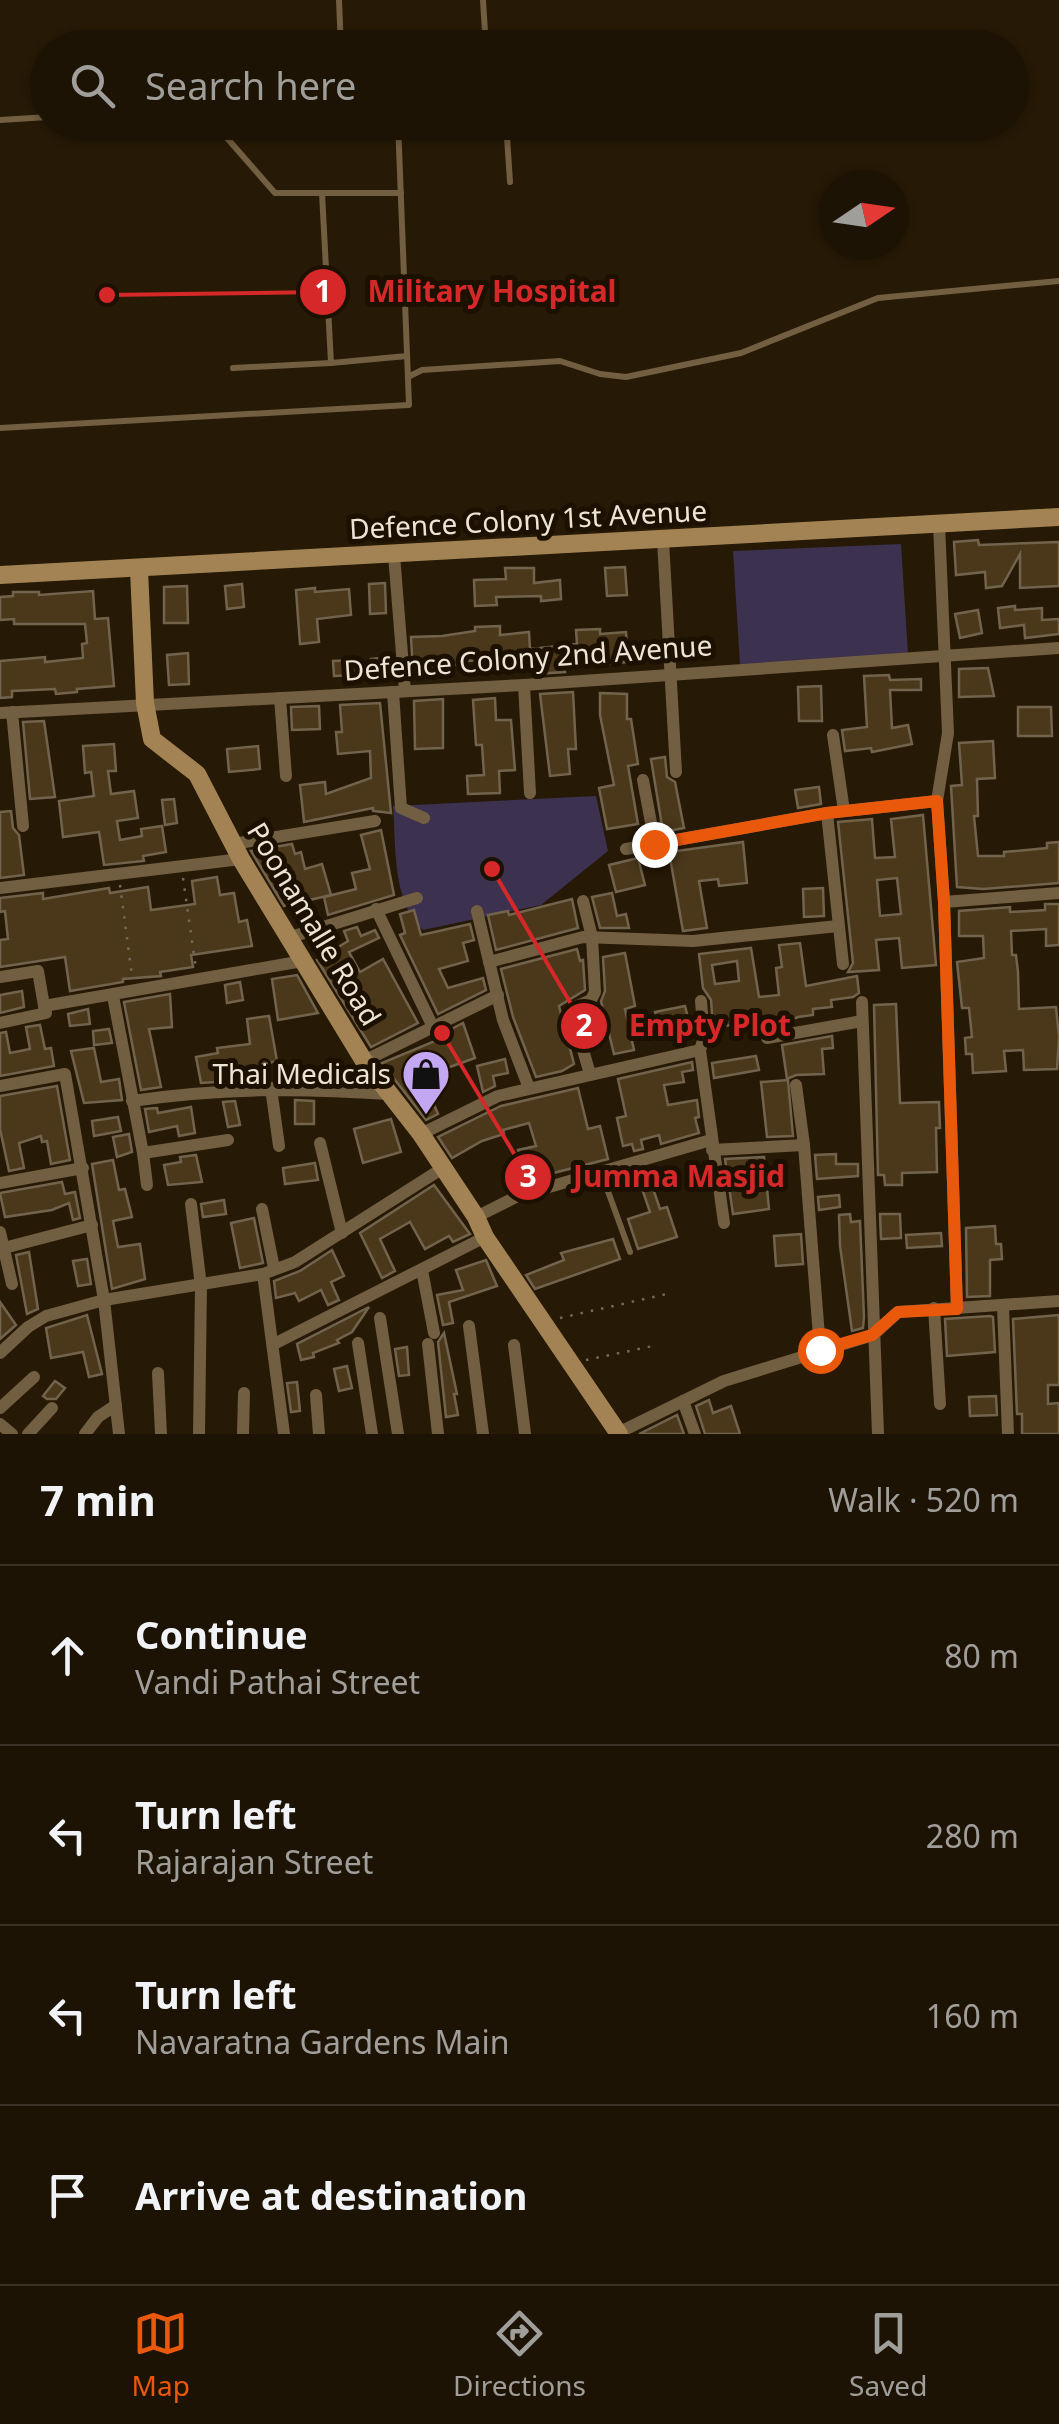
<!DOCTYPE html>
<meta charset="utf-8">
<style>
:root{--surface:#1c1304;--page:#251c0e;--text:#f1f3f6;--muted:#a09e9a;--line:#3a3226;--accent:#ea580c}
body{margin:0;font-family:"Noto Sans",sans-serif;background:var(--page);color:var(--text)}
.compass{position:absolute;left:819px;top:170px;width:90px;height:90px;border-radius:50%;background:var(--surface);box-shadow:0 2px 8px #0004;rotate:77deg}
.stop{position:absolute;width:30px;height:30px;margin:-22px;border:8px solid #ea580c;border-radius:50%;background:#fff}
.stop.end{background:#ea580c;border-color:#fff;box-shadow:0 2px 10px #0008}
.list{margin:0;padding:0;list-style:none}
h2{display:flex;justify-content:space-between;align-items:center;height:130px;margin:0;padding:0 40px;font-size:42px}
h2 small{font-size:32px;font-weight:400;color:var(--muted)}
.list li{display:grid;grid-template-columns:65px 1fr auto;gap:30px;align-items:center;box-sizing:border-box;height:180px;padding:0 40px;border-top:2px solid var(--line)}
.list b{display:block;font-size:38px;white-space:nowrap}
.list p{margin:0;font-size:32px;white-space:nowrap;color:var(--muted)}
.list em{font-size:32px;font-style:normal;color:var(--muted)}
.icon{flex:none;width:55px;height:55px;fill:none;stroke:currentColor;stroke-width:2;stroke-linecap:round;stroke-linejoin:round}
.map{position:relative;flex:none;width:1059px;height:1434px;overflow:hidden}
.search{position:absolute;background:var(--surface);box-shadow:0 2px 8px #0004;left:30px;right:30px;top:30px;height:110px;display:flex;align-items:center;gap:25px;box-sizing:border-box;padding:0 35px;border-radius:55px;color:var(--muted);font-size:38px}
.sheet{height:850px;background:var(--surface)}
nav{display:flex;justify-content:space-around;align-items:center;box-sizing:border-box;height:140px;border-top:2px solid var(--line);background:var(--surface);font-size:28px;color:var(--muted)}
nav a{display:grid;justify-items:center;gap:5px}
nav .on{color:var(--accent)}
.map>svg:first-child{display:block}
.green{fill:#3c314e}
.building{fill:#4b381b;stroke:#72634d;stroke-width:2.5;fill-rule:evenodd}
.lines{fill:none;stroke-linecap:round;stroke-linejoin:round}
.path{stroke:#756958;stroke-width:2.5;stroke-dasharray:2.5 8;stroke-linecap:butt}
.lane{stroke:#725e41;stroke-width:6}
.street{stroke:#725e41;stroke-width:12}
.secondary{stroke:#a38353;stroke-width:18}
.route{stroke:#ea580c;stroke-width:12}
.labels{text-anchor:middle;stroke-width:10;stroke-linejoin:round;paint-order:stroke}
.street-label{font-size:28px;fill:#ede4d7;stroke:#1c1000}
.poi-label{font-size:28px;fill:#ede4d7;stroke:#1c1000;text-anchor:end}
.leader{fill:none;stroke:#d62828;stroke-width:4}
.callout-dot{fill:#d62828;stroke:#1c1000;stroke-width:4}
.mark-label{font-size:30px;text-anchor:middle;font-weight:bold;fill:#fff}
.callout-label{font-size:30px;text-anchor:middle;font-weight:bold;fill:#d62828;stroke:#1c1000;stroke-width:10;stroke-linejoin:round;paint-order:stroke}
</style>
<div class="map">
<svg width="1059" height="1434" viewBox="0 0 1059 1434">
<rect width="100%" height="100%" fill="#261905"/>
<!-- green -->
<g class="green">
<polygon points="901,544 908,654 740,665 733,551"/>
<path d="M596 796 608 851 541 905 423 930C392 903 396 845 393 806Z"/>
</g>
<!-- building -->
<g class="building">
<polygon points="978,540 979,545 1059,542 1059,586 1020,588 1020,554 1002,586 986,588 985,572 956,575 954,542"/>
<polygon points="625,567 627,595 607,596 605,568"/>
<polygon points="505,568 534,568 534,583 560,580 561,599 541,601 541,596 496,597 497,605 475,606 474,580 506,579"/>
<polygon points="385,583 386,613 370,614 369,584"/>
<polygon points="242,584 244,607 227,609 225,586"/>
<polygon points="187,586 188,623 164,623 164,587"/>
<polygon points="315,588 315,592 349,589 351,615 317,619 319,642 300,644 296,590"/>
<polygon points="93,591 95,619 108,618 114,686 77,689 77,692 56,694 55,689 12,691 12,697 0,698 0,661 45,657 45,662 83,658 82,644 87,643 85,624 14,624 14,619 0,620 0,597 13,596 13,592 39,592 39,595"/>
<polygon points="1015,606 1015,610 1042,608 1042,620 1059,619 1059,634 1025,638 1024,625 1000,628 998,608"/>
<polygon points="978,610 982,633 960,638 955,614"/>
<polygon points="500,626 500,635 529,632 530,649 577,644 576,630 600,629 600,634 626,632 628,662 564,667 565,672 536,674 536,668 512,670 511,658 467,661 467,664 433,667 433,671 413,672 411,637 442,636 475,631 475,627"/>
<polygon points="188,653 189,684 169,685 167,655"/>
<polygon points="389,657 390,672 372,674 371,659"/>
<polygon points="356,660 357,675 334,676 333,661"/>
<polygon points="988,668 994,696 959,697 959,669"/>
<polygon points="889,675 890,680 921,679 921,690 890,690 892,728 908,725 912,744 872,752 871,748 845,751 842,730 867,727 864,676"/>
<polygon points="821,686 822,721 799,721 798,687"/>
<polygon points="573,692 576,749 568,749 570,774 550,776 540,694"/>
<polygon points="600,693 627,694 627,719 631,719 638,764 628,766 638,824 607,829 599,788 614,785 600,715"/>
<polygon points="495,698 496,720 511,720 515,770 499,771 500,793 468,794 467,776 484,775 482,745 476,745 473,700"/>
<polygon points="443,699 443,748 415,749 414,701"/>
<polygon points="380,703 391,813 373,811 373,808 304,822 300,785 325,782 326,794 371,778 370,751 338,754 336,732 342,732 340,705"/>
<polygon points="319,706 320,729 292,730 291,707"/>
<polygon points="1018,707 1051,707 1052,736 1018,736"/>
<polygon points="44,721 55,797 30,799 23,722"/>
<polygon points="993,741 995,778 977,779 978,816 974,816 978,856 1004,856 1004,852 1047,848 1047,843 1059,842 1059,883 983,889 957,887 951,786 962,785 959,743"/>
<polygon points="114,744 116,771 108,771 111,794 134,791 138,818 117,821 120,840 142,836 141,829 162,826 166,852 143,856 144,861 104,865 99,832 63,837 59,801 94,796 91,772 85,773 83,746"/>
<polygon points="258,746 260,769 229,772 227,749"/>
<polygon points="665,757 667,777 675,782 684,828 663,832 651,759"/>
<polygon points="819,787 821,804 798,808 795,790"/>
<polygon points="174,799 177,823 165,825 162,800"/>
<polygon points="11,811 13,828 19,835 24,875 0,878 0,812"/>
<path d="M923 815 936 965 902 968 899 938 876 940 879 970 848 972 853 963 838 822 872 819 875 858 895 857 891 819ZM897 878 901 914 880 916 877 880Z"/>
<polygon points="381,830 394,895 328,915 324,897 356,889 352,873 370,869 361,835"/>
<polygon points="743,842 747,883 719,886 718,879 699,881 707,928 683,931 669,852"/>
<polygon points="292,844 295,854 301,852 305,869 322,864 331,895 284,906 251,851"/>
<polygon points="638,858 645,885 616,892 609,865"/>
<polygon points="217,877 220,895 234,893 239,922 247,920 252,946 191,955 193,967 160,972 161,976 123,979 123,982 70,991 65,957 0,967 0,940 8,939 5,911 0,912 0,898 43,893 43,899 109,888 110,893 148,887 151,910 195,904 192,881"/>
<polygon points="823,888 824,916 804,917 803,889"/>
<polygon points="612,893 617,916 626,914 629,928 600,928 592,897"/>
<polygon points="572,899 578,928 496,950 488,915 508,911 509,915"/>
<polygon points="1045,904 1059,904 1059,945 1046,946 1046,929 1011,931 1012,955 1016,955 1018,972 1019,1009 1056,1007 1059,1037 1057,1069 1024,1070 1023,1050 1004,1051 1006,1071 973,1073 972,1054 966,1054 965,1038 972,1037 969,1008 962,1008 957,962 984,958 983,936 959,936 959,911 1010,907 1010,912 1045,910"/>
<polygon points="414,910 421,935 470,924 474,940 463,943 468,961 439,969 448,988 483,978 486,990 438,1014 400,935 405,933 400,914"/>
<polygon points="357,927 361,936 375,930 379,938 349,952 360,972 383,959 418,1023 371,1047 317,960 348,941 344,931"/>
<path d="M800 943 806 986 857 976 859 993 853 997 831 1000 832 1007 813 1009V1015L798 1017 793 1019V1023L765 1028 758 1034 755 1021 713 1028 711 1000 703 988 699 954 751 948 759 997 779 995 776 968 782 967 779 945ZM737 961 739 981 715 984 712 965Z"/>
<polygon points="577,949 580,961 583,960 585,990 559,1006 574,1064 562,1071 536,1077 513,1017 501,969"/>
<polygon points="625,953 635,1006 625,1009 634,1050 614,1054 601,1001 605,991 603,957"/>
<polygon points="297,975 318,1013 278,1020 272,979"/>
<polygon points="240,982 243,1000 227,1003 225,985"/>
<polygon points="22,991 24,1007 0,1013 0,995"/>
<polygon points="170,994 172,1027 149,1029 161,1087 141,1090 124,1002"/>
<polygon points="896,1004 900,1103 939,1102 940,1128 936,1128 937,1172 902,1173 902,1185 885,1185 884,1175 878,1175 874,1005"/>
<polygon points="685,1006 689,1022 659,1029 655,1012"/>
<polygon points="88,1009 90,1024 70,1026 68,1014"/>
<polygon points="269,1016 277,1061 246,1068 249,1080 201,1083 196,1057 218,1053 217,1048 250,1044 247,1019"/>
<polygon points="463,1023 475,1058 422,1077 438,1114 426,1120 382,1063 440,1039 438,1036"/>
<polygon points="40,1025 45,1049 51,1048 54,1066 0,1076 0,1033 6,1032 10,1053 30,1049 26,1027"/>
<polygon points="109,1029 112,1043 94,1045 93,1031"/>
<polygon points="832,1036 833,1048 822,1049 824,1074 796,1075 787,1079 782,1045"/>
<polygon points="94,1048 101,1082 119,1079 122,1100 84,1103 71,1051"/>
<polygon points="756,1056 759,1070 714,1078 712,1063"/>
<polygon points="505,1059 508,1073 493,1076 495,1086 483,1092 477,1066"/>
<polygon points="692,1062 693,1070 682,1072 684,1082 664,1085 668,1105 697,1100 699,1117 695,1118 699,1133 661,1144 659,1135 641,1140 643,1149 634,1151 632,1144 623,1146 617,1118 626,1116 618,1079"/>
<polygon points="788,1080 793,1136 767,1137 761,1082"/>
<polygon points="57,1086 70,1160 51,1164 47,1141 42,1142 41,1136 19,1143 24,1168 9,1171 0,1129 0,1096"/>
<polygon points="578,1088 588,1129 600,1126 608,1159 538,1177 539,1180 526,1183 518,1150 536,1146 529,1123 503,1130 504,1134 482,1141 452,1158 438,1137 501,1106"/>
<polygon points="295,1100 314,1101 314,1124 295,1124"/>
<polygon points="235,1101 240,1125 228,1127 223,1102"/>
<polygon points="191,1107 195,1133 179,1136 177,1126 149,1132 145,1109 157,1108 158,1113"/>
<polygon points="118,1117 121,1131 94,1136 92,1121"/>
<polygon points="391,1119 401,1152 363,1163 354,1129"/>
<polygon points="129,1134 132,1152 117,1157 113,1137"/>
<polygon points="836,1154 836,1164 858,1164 858,1176 817,1179 815,1155"/>
<polygon points="196,1155 202,1182 168,1185 164,1165 181,1162 180,1157"/>
<polygon points="764,1157 769,1209 733,1214 725,1159"/>
<polygon points="113,1160 119,1190 125,1189 132,1217 113,1221 118,1247 140,1244 145,1279 112,1289 92,1164"/>
<polygon points="315,1163 318,1180 285,1184 283,1168"/>
<polygon points="648,1174 660,1209 667,1207 677,1237 638,1249 628,1219 650,1212 638,1177"/>
<polygon points="62,1182 65,1194 75,1192 80,1218 73,1220 69,1203 52,1210 5,1217 0,1193"/>
<polygon points="434,1185 470,1234 453,1242 449,1236 425,1249 410,1222 380,1239 395,1271 382,1278 360,1233"/>
<polygon points="839,1195 840,1207 819,1210 818,1197"/>
<polygon points="224,1200 226,1214 203,1217 201,1204"/>
<polygon points="850,1214 851,1222 860,1221 864,1317 863,1328 852,1331 840,1246 839,1215"/>
<polygon points="880,1214 900,1214 901,1238 881,1239"/>
<polygon points="254,1218 263,1263 240,1268 231,1223"/>
<polygon points="995,1226 996,1244 1001,1244 1002,1259 990,1260 990,1296 967,1297 966,1228"/>
<polygon points="941,1233 942,1246 907,1248 906,1235"/>
<polygon points="801,1234 803,1264 776,1266 774,1236"/>
<polygon points="613,1239 620,1259 535,1289 526,1275 564,1260 561,1253"/>
<polygon points="332,1250 344,1276 331,1282 339,1300 328,1305 321,1290 299,1301 295,1293 276,1298 274,1281 300,1271"/>
<polygon points="29,1252 38,1309 27,1314 16,1255"/>
<polygon points="87,1259 91,1284 78,1286 73,1261"/>
<polygon points="486,1260 497,1286 449,1302 453,1323 443,1325 437,1295 463,1290 456,1270"/>
<polygon points="0,1302 16,1325 0,1339"/>
<polygon points="369,1307 352,1332 337,1340 339,1343 313,1353 314,1357 301,1360 297,1344"/>
<polygon points="87,1315 102,1374 89,1377 83,1352 51,1358 46,1328"/>
<polygon points="1059,1315 1059,1385 1048,1385 1048,1404 1059,1403 1059,1434 1022,1434 1022,1414 1017,1414 1013,1319"/>
<polygon points="990,1316 993,1317 995,1352 947,1356 945,1319"/>
<polygon points="444,1333 457,1394 454,1394 458,1415 446,1417 438,1342"/>
<polygon points="407,1347 409,1375 399,1376 395,1349"/>
<polygon points="347,1366 352,1388 339,1391 334,1369"/>
<polygon points="55,1381 65,1388 56,1399 47,1399 43,1396"/>
<polygon points="297,1382 300,1411 291,1412 287,1383"/>
<polygon points="996,1396 997,1415 970,1416 969,1397"/>
<polygon points="709,1400 713,1413 731,1406 740,1434 705,1434 696,1406"/>
<polygon points="677,1415 684,1434 639,1434"/>
</g>
<g class="lines">
<!-- path -->
<g class="path">
<polyline points="183,878 196,969"/>
<polyline points="120,885 132,976"/>
<polyline points="560,1318 671,1293"/>
<polyline points="586,1360 658,1345"/>
</g>
<!-- lane -->
<g class="lane">
<polyline points="339,0 341,48"/>
<polyline points="483,0 486,48"/>
<polyline points="0,120 48,117"/>
<polyline points="213,122 275,193 401,193"/>
<polyline points="506,122 510,182"/>
<polyline points="322,193 331,363 407,356"/>
<polyline points="233,368 331,363"/>
<polyline points="408,377 422,370 560,361 600,374 626,377 741,353 878,298 1059,281"/>
<polyline points="0,428 409,405 398,122"/>
<polyline points="601,1172 630,1252"/>
</g>
<!-- street -->
<g class="street">
<polyline points="939,524 948,733 937,801 944,902 957,1309"/>
<polyline points="663,540 676,772"/>
<polyline points="394,555 405,691"/>
<polyline points="524,685 530,793"/>
<polyline points="393,692 401,808 424,818"/>
<polyline points="280,698 286,776"/>
<polyline points="12,712 23,826"/>
<polyline points="0,713 524,685 1059,648"/>
<polyline points="833,735 844,811"/>
<polyline points="643,780 655,844"/>
<polyline points="827,813 843,964"/>
<polyline points="233,844 375,821"/>
<polyline points="626,849 827,813 937,801"/>
<polyline points="0,888 241,859"/>
<polyline points="583,901 592,937 595,992 591,1000 573,1008 572,1012 590,1074"/>
<polyline points="944,902 1059,893"/>
<polyline points="376,909 433,1027"/>
<polyline points="477,911 503,1020 529,1088"/>
<polyline points="291,937 417,898"/>
<polyline points="489,962 583,937 693,941 838,926"/>
<polyline points="0,977 38,971 44,1006"/>
<polyline points="113,996 143,1153 228,1140"/>
<polyline points="862,1002 878,1434"/>
<polyline points="0,1023 46,1013 44,1006 303,961"/>
<polyline points="767,1038 862,1021"/>
<polyline points="700,1050 704,1038 701,1001"/>
<polyline points="364,1061 498,995"/>
<polyline points="796,1085 804,1145 820,1349"/>
<polyline points="0,1086 65,1074 104,1300 119,1434"/>
<polyline points="271,1088 279,1146"/>
<path d="M132 1101C220 1088 300 1088 389 1094"/>
<polyline points="421,1134 498,1096 700,1050 724,1223"/>
<polyline points="320,1143 342,1233"/>
<polyline points="712,1150 804,1145"/>
<polyline points="143,1153 147,1185"/>
<polyline points="0,1183 83,1168"/>
<polyline points="191,1204 201,1286 199,1434"/>
<polyline points="262,1209 274,1268"/>
<polyline points="476,1217 518,1196 711,1140"/>
<polyline points="0,1232 12,1284"/>
<polyline points="4,1248 92,1225"/>
<polyline points="422,1270 434,1333"/>
<polyline points="263,1274 284,1434"/>
<polyline points="1003,1307 1008,1434"/>
<polyline points="934,1308 940,1404"/>
<polyline points="380,1318 398,1434"/>
<polyline points="469,1326 483,1434"/>
<polyline points="358,1343 372,1434"/>
<polyline points="274,1344 485,1237"/>
<polyline points="428,1344 438,1434"/>
<polyline points="514,1345 525,1434"/>
<polyline points="0,1353 28,1327 46,1316 104,1300 263,1274 295,1262 443,1168"/>
<polyline points="158,1373 161,1434"/>
<polyline points="316,1395 319,1434"/>
<polyline points="683,1401 695,1434"/>
<polyline points="0,1408 34,1377"/>
<polyline points="0,1424 12,1434"/>
<polyline points="618,1433 724,1381 873,1335 898,1312 1059,1301"/>
<polyline points="28,1434 52,1408"/>
<polyline points="85,1434 98,1417 116,1405"/>
<polyline points="243,1434 244,1393"/>
</g>
<!-- secondary -->
<g class="secondary">
<polyline points="139,570 145,703 152,739 197,774 241,859 364,1061 421,1134 476,1217 485,1237 619,1434"/>
<polyline points="0,575 1059,517"/>
</g>
</g>
<g class="lines">
<!-- route -->
<polyline class="route" points="654,844 827,813 937,801 944,902 957,1309 898,1312 872,1335 820,1350"/>
</g>
<!-- icons -->
<defs>
<g id="shop-pin" transform="scale(2.5)"><path d="M0 17L-7.5 6A9.5 9.5 0 1 1 7.5 6Z" fill="#c4a7f2" stroke="#1c1000"/><path d="M-5-2.5h2.3a2.7 3.5 0 0 1 5.4 0H5L5.5 6h-11ZM-1.5-2.5h3a1.5 2.3 0 0 0-3 0Z" fill="#111"/></g>
</defs>
<g fill-rule="evenodd">
<use href="#shop-pin" x="426" y="1074"/>
</g>
<g class="labels">
<!-- street labels -->
<g class="street-label">
<text transform="translate(528 520) rotate(-3)" y="10">Defence Colony 1st Avenue</text>
<text transform="translate(528 658) rotate(-4)" y="10">Defence Colony 2nd Avenue</text>
<text transform="translate(314 924) rotate(59)" y="10">Poonamalle Road</text>
</g>
<!-- poi labels -->
<g class="poi-label">
<text x="391" y="1084">Thai Medicals</text>
</g>
</g>
<!-- callouts -->
<path class="leader" d="M107 295L323 292M492 869L584 1026M442 1033L528 1177"/>
<g class="callout-dot">
<circle cx="107" cy="295" r="10"/>
<circle cx="492" cy="869" r="10"/>
<circle cx="442" cy="1033" r="10"/>
<circle cx="323" cy="292" r="25"/>
<circle cx="584" cy="1026" r="25"/>
<circle cx="528" cy="1177" r="25"/>
</g>
<g class="mark-label">
<text x="323" y="302">1</text>
<text x="584" y="1036">2</text>
<text x="528" y="1187">3</text>
</g>
<g class="callout-label">
<text x="492" y="302">Military Hospital</text>
<text x="710" y="1036">Empty Plot</text>
<text x="679" y="1187">Jumma Masjid</text>
</g>
</svg>
<svg class="compass" viewBox="-18 -18 36 36"><path d="M0-13l5 13h-10z" fill="#e53935"/><path d="M0 13l5-13h-10z" fill="#a09e9a"/></svg>
<div class="stop" style="left:820px;top:1350px"></div>
<div class="stop end" style="left:654px;top:844px"></div>
<div class="search"><svg class="icon" aria-label="search" viewBox="0 0 24 24"><circle cx="10" cy="10" r="6"/><path d="M15 15l6 6"/></svg>Search here</div>
</div>
<section class="sheet">
<h2>7 min<small>Walk · 520 m</small></h2>
<ul class="list">
<li><svg class="icon" aria-label="ahead" viewBox="0 0 24 24"><path d="M12 20V5M6 11l6-6 6 6"/></svg><div><b>Continue</b><p>Vandi Pathai Street</p></div><em>80 m</em></li>
<li><svg class="icon" aria-label="left" viewBox="0 0 24 24"><path d="M17 20v-9H6M10 6l-5 5 5 5"/></svg><div><b>Turn left</b><p>Rajarajan Street</p></div><em>280 m</em></li>
<li><svg class="icon" aria-label="left" viewBox="0 0 24 24"><path d="M17 20v-9H6M10 6l-5 5 5 5"/></svg><div><b>Turn left</b><p>Navaratna Gardens Main</p></div><em>160 m</em></li>
<li><svg class="icon" aria-label="arrive" viewBox="0 0 24 24"><path d="M6 21V4h12l-3 4 3 4H6"/></svg><div><b>Arrive at destination</b></div></li>
</ul>
</section>
<nav>
<a class="on"><svg class="icon" aria-label="map" viewBox="0 0 24 24"><path d="M3 6l6-2 6 2 6-2v14l-6 2-6-2-6 2zM9 4v14M15 6v14"/></svg>Map</a>
<a><svg class="icon" aria-label="directions" viewBox="0 0 24 24"><path d="M12 3l9 9-9 9-9-9zM9 14v-3h6M13 9l2 2-2 2"/></svg>Directions</a>
<a><svg class="icon" aria-label="saved" viewBox="0 0 24 24"><path d="M7 4h10v16l-5-4-5 4z"/></svg>Saved</a>
</nav>
